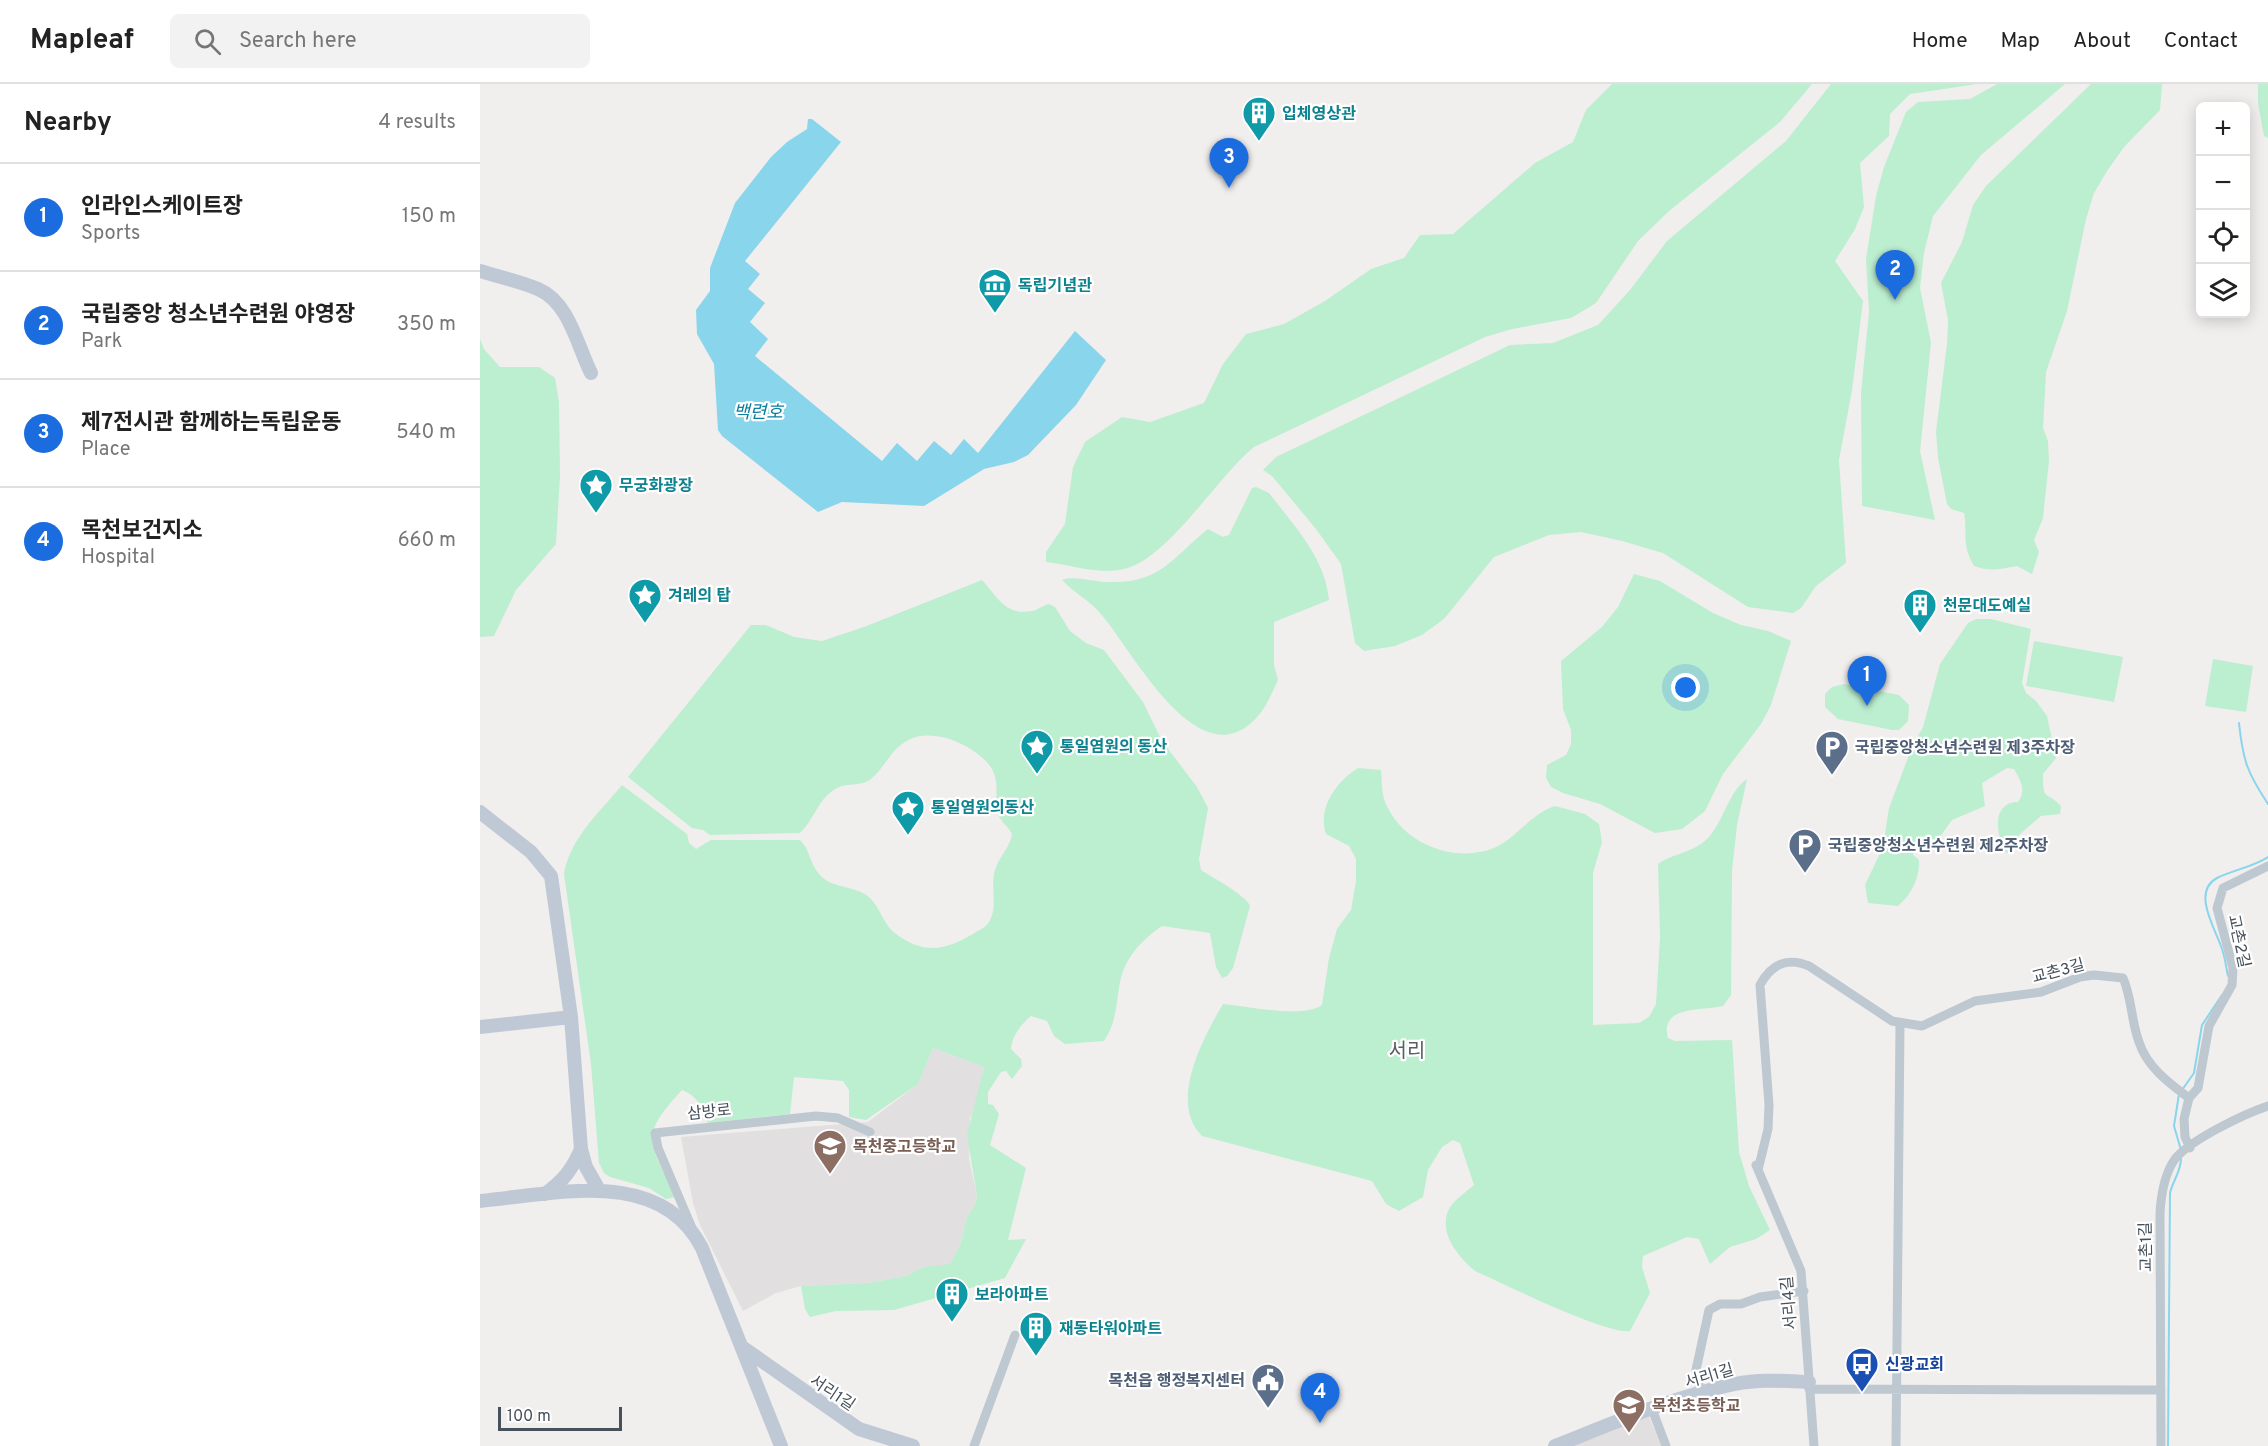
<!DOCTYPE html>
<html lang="en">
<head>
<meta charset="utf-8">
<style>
  :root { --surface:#fff; --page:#f2f2f2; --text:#222; --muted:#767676; --line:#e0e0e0; --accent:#1a6cdf }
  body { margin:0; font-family:Overpass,"Noto Sans KR",sans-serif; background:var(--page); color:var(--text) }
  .controls { position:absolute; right:18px; top:18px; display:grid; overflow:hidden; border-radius:9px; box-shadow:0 3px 15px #0003 }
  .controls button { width:54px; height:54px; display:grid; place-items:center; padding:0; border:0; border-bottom:2px solid var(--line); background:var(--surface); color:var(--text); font:30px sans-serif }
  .scale { position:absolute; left:18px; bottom:15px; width:124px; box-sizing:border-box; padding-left:6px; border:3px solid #46515b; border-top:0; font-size:16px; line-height:21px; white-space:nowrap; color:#46515b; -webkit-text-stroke:4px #fff; paint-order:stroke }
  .you { position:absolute; left:1206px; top:604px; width:21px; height:21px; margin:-15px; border:4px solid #fff; border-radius:50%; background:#1a73e8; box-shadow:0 0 0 9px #1a73e833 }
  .badge { display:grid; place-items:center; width:39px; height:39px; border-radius:50%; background:var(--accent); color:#fff; font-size:20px; font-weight:700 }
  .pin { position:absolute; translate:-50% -50px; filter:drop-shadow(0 2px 3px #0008) }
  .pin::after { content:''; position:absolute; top:32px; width:21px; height:18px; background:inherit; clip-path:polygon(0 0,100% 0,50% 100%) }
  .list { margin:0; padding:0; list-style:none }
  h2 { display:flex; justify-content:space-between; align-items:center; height:78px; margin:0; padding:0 24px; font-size:26px }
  h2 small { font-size:20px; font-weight:400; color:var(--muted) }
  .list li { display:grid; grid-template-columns:39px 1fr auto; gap:18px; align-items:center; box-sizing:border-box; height:108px; padding:0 24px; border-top:2px solid var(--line) }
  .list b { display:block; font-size:22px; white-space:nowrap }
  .list p { margin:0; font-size:20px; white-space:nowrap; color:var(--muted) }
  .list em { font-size:20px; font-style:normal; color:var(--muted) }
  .icon { flex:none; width:33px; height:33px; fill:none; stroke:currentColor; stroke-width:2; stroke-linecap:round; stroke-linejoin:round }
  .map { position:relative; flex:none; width:1788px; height:1362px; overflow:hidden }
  header { display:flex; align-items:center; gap:36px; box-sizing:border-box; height:84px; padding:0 30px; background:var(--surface); border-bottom:2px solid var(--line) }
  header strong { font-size:28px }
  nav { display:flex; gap:33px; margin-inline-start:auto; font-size:21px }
  .search { width:420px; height:54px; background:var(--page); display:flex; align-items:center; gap:15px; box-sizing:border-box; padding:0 21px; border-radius:9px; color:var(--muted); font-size:22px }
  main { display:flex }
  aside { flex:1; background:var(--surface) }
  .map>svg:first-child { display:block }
  .education { fill:#e2dfe0 }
  .green { fill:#bceed0 }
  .water { fill:#89d5eb }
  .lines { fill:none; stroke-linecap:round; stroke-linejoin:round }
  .stream { stroke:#89d5eb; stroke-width:2 }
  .street { stroke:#bec8d0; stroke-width:9 }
  .secondary { stroke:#bfc9d5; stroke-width:14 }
  .labels { text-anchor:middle; stroke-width:4.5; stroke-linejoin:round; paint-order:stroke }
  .culture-label { font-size:16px; font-weight:bold; fill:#0d838f; stroke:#fff; text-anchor:start }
  .service-label { font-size:16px; font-weight:bold; fill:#4e5e75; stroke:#fff; text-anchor:start }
  .street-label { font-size:16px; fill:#46515b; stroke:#fff }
  .education-label { font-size:16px; font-weight:bold; fill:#785e54; stroke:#fff; text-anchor:start }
  .transit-label { font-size:16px; font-weight:bold; fill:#164399; stroke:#fff; text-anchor:start }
  .water-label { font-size:18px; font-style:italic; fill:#0d7fa0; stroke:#fff }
  .quarter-label { font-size:20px; fill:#5b5e63; stroke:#fff }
</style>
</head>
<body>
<header>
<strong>Mapleaf</strong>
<div class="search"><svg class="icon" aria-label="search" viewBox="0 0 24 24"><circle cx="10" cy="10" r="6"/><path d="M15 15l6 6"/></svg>Search here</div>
<nav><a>Home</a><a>Map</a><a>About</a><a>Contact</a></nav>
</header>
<main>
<aside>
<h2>Nearby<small>4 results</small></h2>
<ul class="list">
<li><span class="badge">1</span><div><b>인라인스케이트장</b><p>Sports</p></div><em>150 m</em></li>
<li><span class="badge">2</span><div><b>국립중앙 청소년수련원 야영장</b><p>Park</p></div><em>350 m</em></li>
<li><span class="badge">3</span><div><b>제7전시관 함께하는독립운동</b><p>Place</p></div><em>540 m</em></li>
<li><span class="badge">4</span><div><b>목천보건지소</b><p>Hospital</p></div><em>660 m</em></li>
</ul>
</aside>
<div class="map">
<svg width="1788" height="1362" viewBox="0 0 1788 1362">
  <rect width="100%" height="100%" fill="#f1eeee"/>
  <!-- education -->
  <path class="education" d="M 453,964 L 504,983 L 495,1026 L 490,1034 L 489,1075 L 497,1112 L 495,1121 L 487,1133 L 480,1161 L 470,1181 L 443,1183 L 426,1192 L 388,1199 L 321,1202 L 296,1209 L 263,1227 L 220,1141 L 213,1119 L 201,1053 L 388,1038 L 438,1000 Z
    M 1169,1332 L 1181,1362 L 1093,1362 Z"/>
  <!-- green -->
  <path class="green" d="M 1132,0 L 1332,0 L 1300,38 L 1189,127 L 1158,157 L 1116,219 L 1091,234 L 1032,245 L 1005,253 L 774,363 C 737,393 688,475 644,485 C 619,491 591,481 566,478 L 566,468 L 585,440 L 593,383 L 605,358 L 642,333 L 670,338 L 724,319 L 743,280 L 766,250 L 804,240 L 845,217 L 891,185 L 924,174 L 940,151 L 973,150 L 1055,79 L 1093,58 L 1106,26 Z
    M 1351,0 L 1497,0 L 1430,10 L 1410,30 L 1409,52 L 1380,79 L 1384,123 L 1375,145 L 1355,177 L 1383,217 L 1372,306 L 1359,376 L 1366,479 L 1336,502 L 1321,524 L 1313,529 L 1268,523 L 1183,469 L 1142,457 L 1101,448 L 1069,451 L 1014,473 L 964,535 L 942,551 L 915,562 L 884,567 L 875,559 L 861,480 L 836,445 L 792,392 L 783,386 L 796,373 L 1030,261 L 1073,259 L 1118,241 L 1150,206 L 1187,157 L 1306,57 Z
    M 1517,0 L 1585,0 L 1501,71 L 1453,132 L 1444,169 L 1440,204 L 1451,259 L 1440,367 L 1455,436 L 1382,422 L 1381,309 L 1389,228 L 1386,175 L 1396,112 L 1404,83 L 1426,28 L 1438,18 L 1490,15 Z
    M 1611,0 L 1682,0 L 1680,26 L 1644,63 L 1627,87 L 1614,109 L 1606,135 L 1587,227 L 1566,288 L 1563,344 L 1568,357 L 1569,377 L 1563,434 L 1554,456 L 1559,468 L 1552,490 L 1537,482 C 1520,485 1510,488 1494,482 C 1481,459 1488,451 1484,429 L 1471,425 L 1467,420 L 1458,374 L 1456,348 L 1467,260 L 1468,236 L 1461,199 L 1482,158 L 1493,121 L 1506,102 Z
    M 1778,0 L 1788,0 L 1788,54 L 1784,52 L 1778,19 Z
    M 0,255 L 4,265 L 20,283 L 59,283 L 75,294 L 79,318 L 80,392 L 76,460 L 36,506 L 14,552 L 0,553 Z
    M 776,403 L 789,409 C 814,442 845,473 849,516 L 794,538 L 794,581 L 798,596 C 792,608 787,622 778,632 C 719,700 651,563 620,529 C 609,516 593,508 582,496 C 593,491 615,498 628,498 C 680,500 691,475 728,445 L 743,453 L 749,451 L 772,404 Z
    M 1154,490 L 1180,497 L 1233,529 L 1261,541 L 1288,547 L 1311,557 L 1291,621 L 1281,640 L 1243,690 L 1225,727 L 1202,745 L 1175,749 L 1120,720 L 1083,709 L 1071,703 L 1066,694 L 1067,681 L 1086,671 L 1091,660 L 1091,646 L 1083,625 L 1081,577 L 1122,543 L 1138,523 Z
    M 502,496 C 518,513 525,532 552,527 C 558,526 563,521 569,520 L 575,523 L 590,547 L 606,559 L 624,566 L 663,618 L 682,657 L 717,703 L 728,724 L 719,775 L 721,786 C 732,793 767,812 770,822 L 753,884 L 747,892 L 742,894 L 736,883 L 730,849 L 682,842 C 663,855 645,873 640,898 C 636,919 637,938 624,957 L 585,960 L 574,952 L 567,937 L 551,932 C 541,940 532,952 531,965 L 541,975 L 542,982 L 532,995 L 526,987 L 521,988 L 508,1008 L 508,1020 L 513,1021 L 519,1030 L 510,1061 L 546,1084 L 528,1156 L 546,1155 L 525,1194 L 414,1226 L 356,1227 L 330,1233 L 325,1225 L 321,1202 L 388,1199 L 426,1192 L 443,1183 L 470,1180 L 480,1161 L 487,1133 L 495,1121 L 497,1112 L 487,1051 L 504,983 L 453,964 L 438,1000 L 386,1036 L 369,1033 L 369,1006 L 363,997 L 314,993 L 310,1030 L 228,1039 C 222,1024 218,1012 202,1006 C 157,1055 170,1056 195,1113 L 186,1115 L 169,1104 L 130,1093 L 124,1089 L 119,1079 L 111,980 L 84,790 C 90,754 120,728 142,701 L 207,750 L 209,759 L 216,765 L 231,756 L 320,756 C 330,765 330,781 340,791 C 353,805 372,801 386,811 C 400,820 402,840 416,850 C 445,871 465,866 493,850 C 499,846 507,843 510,836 C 518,821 510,802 515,786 C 519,772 530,764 532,750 C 529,743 521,738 519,732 C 512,713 524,695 505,676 C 485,657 446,641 422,660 C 409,669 402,688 388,697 C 379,702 366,699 357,704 C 338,714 335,735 320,749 L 230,751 L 223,746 L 212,744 L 148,693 L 271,541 L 286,541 L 314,553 L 342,557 L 384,543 Z
    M 1496,535 L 1511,535 L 1551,545 L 1542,599 L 1546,609 L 1556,617 L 1567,632 L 1576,674 L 1563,690 C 1563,719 1566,706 1581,722 L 1580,730 L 1561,732 L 1539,751 L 1530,769 L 1526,769 C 1516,752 1511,718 1538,718 C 1547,706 1540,696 1534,685 L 1527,684 L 1502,699 L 1505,722 L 1472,736 L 1457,757 L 1448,752 L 1437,753 L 1433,771 L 1439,776 C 1440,794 1431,811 1418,822 L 1388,819 L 1385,801 L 1403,763 L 1409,724 L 1432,663 L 1443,643 L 1460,580 L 1488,539 Z
    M 1554,557 L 1643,573 L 1634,618 L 1546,602 Z
    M 1733,575 L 1773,582 L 1766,628 L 1725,622 Z
    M 1364,600 L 1419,611 L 1429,621 L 1428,637 L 1419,646 L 1412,646 L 1358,635 L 1345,623 L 1345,610 L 1352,603 Z
    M 878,684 L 901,686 C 902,700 901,713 909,726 C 928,762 977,779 1014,764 C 1037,754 1050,730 1075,722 L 1105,730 L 1119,740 L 1122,758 L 1113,789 L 1113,941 L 1159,939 L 1169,933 L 1176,920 L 1180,853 L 1178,780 C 1194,769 1213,769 1228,754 C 1244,737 1248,708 1267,695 L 1257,741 L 1252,787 L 1251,911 L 1243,922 C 1223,927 1179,921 1188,954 L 1195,957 L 1252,956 L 1259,1068 L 1269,1102 L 1290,1146 L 1276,1155 L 1250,1163 L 1230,1180 L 1219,1155 L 1207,1153 L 1163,1172 L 1162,1183 L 1170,1209 L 1150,1247 C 1127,1251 1024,1200 995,1187 C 979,1173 959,1151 968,1127 C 972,1117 986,1108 994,1101 L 980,1059 L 973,1056 L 962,1063 L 948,1086 L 943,1113 L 919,1127 L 906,1120 L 892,1097 L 722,1052 C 688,1019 723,954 743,920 C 768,922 822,935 842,921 L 849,874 L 857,845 L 871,826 L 876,797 L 876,775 L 869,762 L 846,750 C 837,724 857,697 878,684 Z"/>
  <!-- water -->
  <path class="water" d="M 328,35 L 332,35 L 361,58 L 265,177 L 280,190 L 268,205 L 285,219 L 270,238 L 288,255 L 275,272 L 402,377 L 417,359 L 437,377 L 454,357 L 471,371 L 484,355 L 498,369 L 595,247 L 626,276 L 596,321 L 548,371 L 534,378 L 504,385 L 444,422 L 362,418 L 338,428 L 242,352 L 238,346 L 234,280 L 217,250 L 216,226 L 230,207 L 230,184 L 255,119 L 291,73 L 307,58 L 327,45 Z"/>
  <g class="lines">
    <!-- stream -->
    <path class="stream" d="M 1759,639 C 1763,677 1767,688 1788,720
      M 1748,892 C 1746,883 1745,873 1742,865 C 1736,846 1711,808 1737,794 C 1753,786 1773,783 1788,773
      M 1702,1006 L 1714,989 L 1722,941 L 1742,911
      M 1699,1010 L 1694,1042 L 1701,1066
      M 1688,1362 L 1690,1109 C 1693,1096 1701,1088 1701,1074"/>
    <!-- street -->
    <path class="street" d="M 1710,1064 L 1705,1053 L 1704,1035 L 1709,1014 L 1718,1004 L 1729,942 L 1752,901 L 1753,884 L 1737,824 L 1743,804 L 1788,782
      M 1276,1081 L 1321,1187 L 1334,1362
      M 1278,1086 L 1288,1045 L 1289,1021 L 1280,901 C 1291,880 1308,873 1329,882 L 1412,937 L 1442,942 L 1495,917 L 1561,908 L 1600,893 L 1614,891 L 1643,894 C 1652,914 1651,937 1659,958 C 1667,983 1689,999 1709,1014
      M 212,1144 L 178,1064 L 175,1049 L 336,1032 L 358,1034 L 390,1048
      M 1329,1305 L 1681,1306
      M 1221,1310 L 1216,1286 L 1229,1226 L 1240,1220 L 1261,1220 L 1280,1213 L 1324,1207
      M 1172,1325 L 1186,1362
      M 494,1362 L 535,1251
      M 1416,1362 L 1420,940
      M 1681,1362 L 1680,1129 C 1681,1112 1685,1089 1695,1075 C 1710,1056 1764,1030 1788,1022"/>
    <!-- secondary -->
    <path class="secondary" d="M 0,187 C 19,193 39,197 58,205 C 89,218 97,261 111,289
      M 0,728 L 51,768 L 71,792 L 91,933
      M 0,943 L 91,933 L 101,1065 C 92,1086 83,1097 65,1110
      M 101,1065 L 106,1083 L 119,1106
      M 0,1117 C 75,1110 180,1082 222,1164 L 301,1362
      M 262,1263 L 379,1345 L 433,1362
      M 1075,1362 C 1131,1340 1195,1312 1255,1300 C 1279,1295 1305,1297 1329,1298"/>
  </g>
  <!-- icons -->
  <defs>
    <g id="building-pin" transform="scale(1.725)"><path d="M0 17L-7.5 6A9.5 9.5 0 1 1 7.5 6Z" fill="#0f9aa8" stroke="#fff"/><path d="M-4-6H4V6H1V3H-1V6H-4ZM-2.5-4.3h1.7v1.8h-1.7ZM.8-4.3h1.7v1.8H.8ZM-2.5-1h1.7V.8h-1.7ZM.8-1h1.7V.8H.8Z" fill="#fff"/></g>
    <g id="museum-pin" transform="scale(1.725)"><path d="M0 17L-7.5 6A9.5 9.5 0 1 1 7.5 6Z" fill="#0f9aa8" stroke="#fff"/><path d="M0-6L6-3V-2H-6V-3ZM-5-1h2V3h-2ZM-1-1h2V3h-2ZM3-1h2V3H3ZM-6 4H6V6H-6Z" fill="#fff"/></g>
    <g id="sight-pin" transform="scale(1.725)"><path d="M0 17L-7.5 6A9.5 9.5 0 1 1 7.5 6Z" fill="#0f9aa8" stroke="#fff"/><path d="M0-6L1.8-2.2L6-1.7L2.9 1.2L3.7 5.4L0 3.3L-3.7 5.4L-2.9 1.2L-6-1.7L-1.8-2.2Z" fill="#fff"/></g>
    <g id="parking-pin" transform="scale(1.725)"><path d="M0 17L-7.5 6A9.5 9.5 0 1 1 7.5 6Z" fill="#5c6f8a" stroke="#fff"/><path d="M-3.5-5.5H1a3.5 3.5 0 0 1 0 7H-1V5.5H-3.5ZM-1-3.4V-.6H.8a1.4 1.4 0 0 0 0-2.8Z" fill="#fff"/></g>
    <g id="school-pin" transform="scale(1.725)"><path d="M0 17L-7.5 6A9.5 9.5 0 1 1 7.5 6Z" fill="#8d6e63" stroke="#fff"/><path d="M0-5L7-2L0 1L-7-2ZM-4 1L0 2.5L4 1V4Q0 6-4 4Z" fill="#fff"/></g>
    <g id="bus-pin" transform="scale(1.725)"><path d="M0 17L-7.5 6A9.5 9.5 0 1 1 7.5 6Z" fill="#1a4fb4" stroke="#fff"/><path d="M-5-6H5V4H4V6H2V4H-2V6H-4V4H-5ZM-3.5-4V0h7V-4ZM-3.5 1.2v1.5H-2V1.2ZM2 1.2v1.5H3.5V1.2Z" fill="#fff"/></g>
    <g id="civic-pin" transform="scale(1.725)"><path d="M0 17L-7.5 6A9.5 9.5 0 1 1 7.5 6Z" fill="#5c6f8a" stroke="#fff"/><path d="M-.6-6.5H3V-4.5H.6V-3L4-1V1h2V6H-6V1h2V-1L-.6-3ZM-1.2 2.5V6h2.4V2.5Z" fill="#fff"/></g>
  </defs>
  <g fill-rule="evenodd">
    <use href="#building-pin" x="779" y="29"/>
    <use href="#museum-pin" x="515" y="201"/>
    <use href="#sight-pin" x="116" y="401"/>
    <use href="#sight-pin" x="165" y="511"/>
    <use href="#building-pin" x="1440" y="521"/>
    <use href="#sight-pin" x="557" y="662"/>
    <use href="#parking-pin" x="1352" y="663"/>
    <use href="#sight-pin" x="428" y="723"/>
    <use href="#parking-pin" x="1325" y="761"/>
    <use href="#school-pin" x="350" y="1062"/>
    <use href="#building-pin" x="472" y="1210"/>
    <use href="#building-pin" x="556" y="1244"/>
    <use href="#bus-pin" x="1382" y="1280"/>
    <use href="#civic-pin" x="788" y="1296"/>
    <use href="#school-pin" x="1149" y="1321"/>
  </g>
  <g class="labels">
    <!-- culture labels -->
    <g class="culture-label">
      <text x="802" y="35">입체영상관</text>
      <text x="538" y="207">독립기념관</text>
      <text x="139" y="407">무궁화광장</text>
      <text x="188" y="517">겨레의 탑</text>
      <text x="1463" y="527">천문대도예실</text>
      <text x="580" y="668">통일염원의 동산</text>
      <text x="451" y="729">통일염원의동산</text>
      <text x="495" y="1216">보라아파트</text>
      <text x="579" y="1250">재동타워아파트</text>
    </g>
    <!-- service labels -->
    <g class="service-label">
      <text x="1375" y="669">국립중앙청소년수련원 제3주차장</text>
      <text x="1348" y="767">국립중앙청소년수련원 제2주차장</text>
      <text x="765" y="1302" text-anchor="end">목천읍 행정복지센터</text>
    </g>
    <!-- street labels -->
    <g class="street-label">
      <text transform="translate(1760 857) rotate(78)" y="6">교촌2길</text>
      <text transform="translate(1578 886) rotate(-15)" y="6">교촌3길</text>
      <text transform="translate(229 1027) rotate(-6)" y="6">삼방로</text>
      <text transform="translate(1665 1163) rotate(-91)" y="6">교촌1길</text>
      <text transform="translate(1308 1219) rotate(-95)" y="6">서리4길</text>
      <text transform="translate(1229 1291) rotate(-16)" y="6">서리1길</text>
      <text transform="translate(353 1308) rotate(34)" y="6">서리1길</text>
    </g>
    <!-- education labels -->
    <g class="education-label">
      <text x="373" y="1068">목천중고등학교</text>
      <text x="1172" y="1327">목천초등학교</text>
    </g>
    <!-- transit labels -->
    <g class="transit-label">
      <text x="1405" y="1286">신광교회</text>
    </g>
    <!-- water labels -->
    <g class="water-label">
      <text x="278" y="334">백련호</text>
    </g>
    <!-- quarter labels -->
    <g class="quarter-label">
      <text x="927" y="973">서리</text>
    </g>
  </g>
</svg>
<div class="controls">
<button>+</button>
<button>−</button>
<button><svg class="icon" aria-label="locate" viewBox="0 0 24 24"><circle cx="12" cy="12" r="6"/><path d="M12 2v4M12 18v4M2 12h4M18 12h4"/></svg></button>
<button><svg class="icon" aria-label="layers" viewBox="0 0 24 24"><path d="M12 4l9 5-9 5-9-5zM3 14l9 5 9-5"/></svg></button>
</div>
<div class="scale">100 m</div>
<div class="you"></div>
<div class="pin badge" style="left:1387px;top:622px">1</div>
<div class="pin badge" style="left:1415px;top:216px">2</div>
<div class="pin badge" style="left:749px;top:104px">3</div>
<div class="pin badge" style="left:840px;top:1339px">4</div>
</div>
</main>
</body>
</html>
